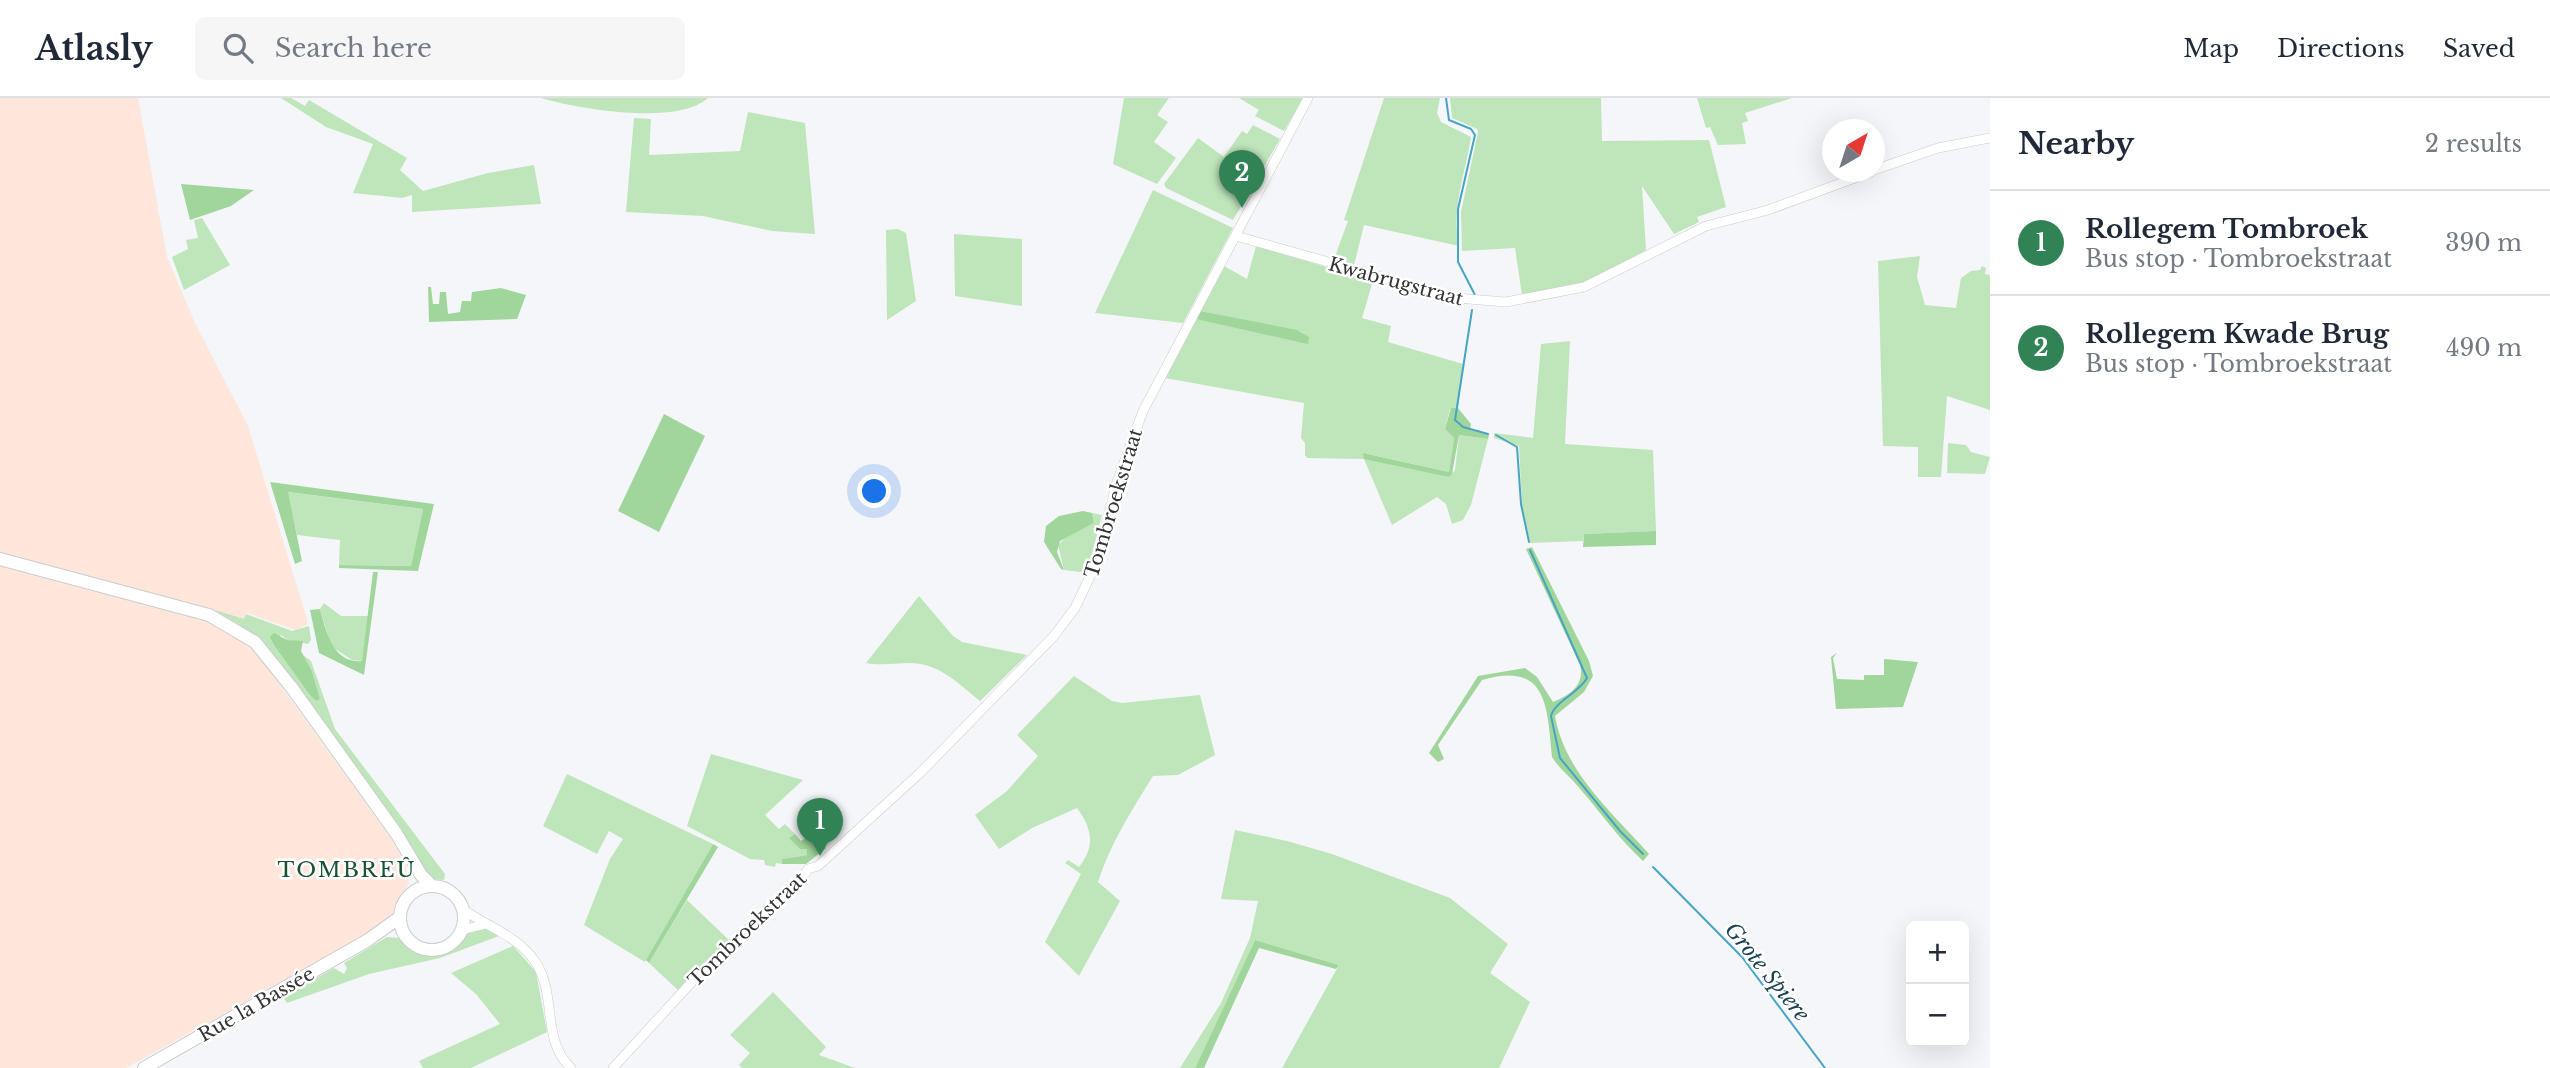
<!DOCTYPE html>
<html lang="en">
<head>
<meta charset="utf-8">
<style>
  :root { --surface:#fff; --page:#f6f6f7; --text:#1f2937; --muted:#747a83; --line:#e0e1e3; --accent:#318355 }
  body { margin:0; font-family:"Libre Baskerville",serif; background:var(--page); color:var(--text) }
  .controls { position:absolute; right:21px; bottom:21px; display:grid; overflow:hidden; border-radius:10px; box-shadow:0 7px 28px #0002 }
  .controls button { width:63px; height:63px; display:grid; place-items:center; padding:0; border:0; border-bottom:2px solid var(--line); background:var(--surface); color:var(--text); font:35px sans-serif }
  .compass { position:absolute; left:1822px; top:21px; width:63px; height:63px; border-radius:50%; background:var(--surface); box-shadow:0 7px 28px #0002; rotate:39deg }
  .you { position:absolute; left:875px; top:394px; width:24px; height:24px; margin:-18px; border:5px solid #fff; border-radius:50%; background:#1a73e8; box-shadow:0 0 0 10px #1a73e833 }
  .badge { display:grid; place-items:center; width:46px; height:46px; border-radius:50%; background:var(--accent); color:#fff; font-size:23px; font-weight:700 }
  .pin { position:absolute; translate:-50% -58px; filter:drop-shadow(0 2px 4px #0008) }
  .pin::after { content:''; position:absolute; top:37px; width:24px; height:21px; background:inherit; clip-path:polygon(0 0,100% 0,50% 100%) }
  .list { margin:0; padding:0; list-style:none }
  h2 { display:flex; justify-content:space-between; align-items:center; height:91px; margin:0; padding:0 28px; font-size:30px }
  h2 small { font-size:23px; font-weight:400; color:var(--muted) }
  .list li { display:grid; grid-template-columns:46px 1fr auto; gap:21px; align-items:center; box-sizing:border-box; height:105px; padding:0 28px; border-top:2px solid var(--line) }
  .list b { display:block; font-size:26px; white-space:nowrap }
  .list p { margin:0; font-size:23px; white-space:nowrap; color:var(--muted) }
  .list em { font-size:23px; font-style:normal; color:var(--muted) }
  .icon { flex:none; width:38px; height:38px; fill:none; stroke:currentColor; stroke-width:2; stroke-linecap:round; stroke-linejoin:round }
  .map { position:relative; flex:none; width:1990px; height:970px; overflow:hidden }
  header { display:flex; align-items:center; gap:42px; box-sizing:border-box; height:98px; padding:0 35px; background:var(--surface); border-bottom:2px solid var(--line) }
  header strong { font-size:33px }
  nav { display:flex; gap:38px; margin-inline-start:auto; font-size:24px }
  .search { width:490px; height:63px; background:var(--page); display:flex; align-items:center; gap:18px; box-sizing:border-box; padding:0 24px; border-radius:10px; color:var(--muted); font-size:26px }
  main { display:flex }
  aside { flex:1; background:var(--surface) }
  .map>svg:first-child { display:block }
  .industrial { fill:#fee7da }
  .green { fill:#bfe5bb }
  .forest { fill:#a0d69b }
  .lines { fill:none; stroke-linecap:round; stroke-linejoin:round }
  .stream { stroke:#47a4c5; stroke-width:2 }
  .minor-casing { stroke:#cbcccf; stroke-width:10 }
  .major-casing { stroke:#cbcccf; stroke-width:14 }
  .minor { stroke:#fff; stroke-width:9 }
  .major { stroke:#fff; stroke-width:12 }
  .labels { text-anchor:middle; stroke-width:5; stroke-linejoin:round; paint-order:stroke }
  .street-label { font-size:19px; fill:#323334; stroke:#fff }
  .neighbourhood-label { font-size:21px; letter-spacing:2px; fill:#195232; stroke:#fff }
  .water-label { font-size:21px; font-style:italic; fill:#1b4453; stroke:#fff }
</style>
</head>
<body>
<header>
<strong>Atlasly</strong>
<div class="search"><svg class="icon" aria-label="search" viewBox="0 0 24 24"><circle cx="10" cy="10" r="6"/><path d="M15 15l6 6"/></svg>Search here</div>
<nav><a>Map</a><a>Directions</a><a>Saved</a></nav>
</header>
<main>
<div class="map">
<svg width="1990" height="970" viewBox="0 0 1990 970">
  <rect width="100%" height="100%" fill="#f5f6f9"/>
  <!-- industrial -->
  <path class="industrial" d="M 0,0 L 138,0 L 167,159 L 195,225 L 248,328 L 307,521 L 307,527 L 296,532 L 247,515 L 245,521 L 259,531 L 262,562 L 388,736 L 405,765 L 409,785 L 389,825 L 126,970 L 0,970 Z"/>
  <!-- green -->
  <path class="green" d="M 281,0 L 291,0 L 305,8 L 309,2 L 407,60 L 400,72 L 423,93 L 488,75 L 534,67 L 541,106 L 412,114 L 412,97 L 402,100 L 353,95 L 373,46 L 326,29 Z
    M 541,0 L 708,0 C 677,28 579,11 541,0 Z
    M 1124,0 L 1169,0 L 1157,17 L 1168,24 L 1154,44 L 1176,60 L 1157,86 L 1113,66 Z
    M 1239,0 L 1303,0 L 1284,33 L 1255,18 L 1259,12 Z
    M 1384,0 L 1440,0 L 1437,15 L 1441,24 L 1471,39 C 1465,78 1451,109 1459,148 L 1364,127 L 1354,167 L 1334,161 L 1348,123 L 1344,122 Z
    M 1450,0 L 1601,0 L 1602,43 L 1709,42 L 1726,109 L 1697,119 L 1699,124 L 1674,136 L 1642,88 L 1646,152 L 1588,184 L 1522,197 L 1515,150 L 1462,153 L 1461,114 L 1478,34 L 1477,31 L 1452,20 Z
    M 1697,0 L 1792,0 L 1745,15 L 1748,23 L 1742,25 L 1746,46 L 1718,47 L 1710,29 L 1706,30 Z
    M 748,14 L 805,25 L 815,136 L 772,133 L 703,118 L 626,114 L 634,20 L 651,21 L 649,57 L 740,53 Z
    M 1253,27 L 1280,41 L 1233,122 L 1166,90 L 1164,86 L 1198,40 L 1224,59 L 1242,33 L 1247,36 Z
    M 1153,92 L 1233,130 L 1183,225 L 1095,215 Z
    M 202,120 L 230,167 L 184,192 L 172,159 L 188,151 L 186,142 L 198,140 L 194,122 Z
    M 898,131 L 906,135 L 916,203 L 887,222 L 886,132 Z
    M 954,136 L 1022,141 L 1022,208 L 955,198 Z
    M 1256,148 L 1373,183 L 1362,220 L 1391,228 L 1388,244 L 1463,266 L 1458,310 L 1450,311 L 1445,331 L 1454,340 L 1449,374 L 1364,355 L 1449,379 L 1455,372 L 1459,337 L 1488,341 L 1471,407 L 1463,422 L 1452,426 L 1446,406 L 1437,399 L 1392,427 L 1364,361 L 1307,360 L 1305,357 L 1305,345 L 1301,340 L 1304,305 L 1165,280 L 1196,221 L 1306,235 L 1200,213 L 1224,168 L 1247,181 Z
    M 1920,158 L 1917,179 L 1925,207 L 1956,210 L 1961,180 L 1971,173 L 1980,172 L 1982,168 L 1986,170 L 1985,176 L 1990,177 L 1990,312 L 1947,298 L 1941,379 L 1918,379 L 1918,349 L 1883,348 L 1878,163 Z
    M 1570,243 L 1565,346 L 1653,352 L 1656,433 L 1584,436 L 1583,443 L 1530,445 L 1522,407 L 1519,348 L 1494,340 L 1494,335 L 1533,340 L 1541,246 Z
    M 1948,345 L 1966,347 L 1971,354 L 1990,359 L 1985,376 L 1947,375 Z
    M 287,394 L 423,411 L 411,468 L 339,467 L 340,442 L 297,437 Z
    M 1092,415 L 1102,417 L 1087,475 L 1064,472 L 1058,447 L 1065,440 L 1094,425 Z
    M 919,498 L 953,538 L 962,544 L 1027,557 L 980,603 C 959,586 939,565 910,565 C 894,565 882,568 866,565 Z
    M 324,505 L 341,518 L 369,518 L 362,563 L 352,562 L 331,548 L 320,511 Z
    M 215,512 L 244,521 L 246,516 L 292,533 L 309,528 L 311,542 L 308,546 L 287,542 L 281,537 L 274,547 L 320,601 L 312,573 L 303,557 L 311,563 L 335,631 L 445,776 L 444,782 L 431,781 L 272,554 L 251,534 Z
    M 1074,578 L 1112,603 L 1122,605 L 1200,597 L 1215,657 L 1178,677 L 1153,678 C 1132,712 1110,746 1098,784 L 1120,803 L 1079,878 L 1045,844 L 1081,776 L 1065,765 L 1068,762 L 1079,769 C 1096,747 1092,731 1077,710 L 1032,730 L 999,751 L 975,717 L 1007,693 L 1038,658 L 1017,637 Z
    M 711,656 L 803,682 L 765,717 L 779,731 L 785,726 L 795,736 L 790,740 L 807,751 L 807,757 L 782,761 L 782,766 L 776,765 L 775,769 L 765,767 L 764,762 L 750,761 L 687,728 Z
    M 567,676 L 713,746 L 645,864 L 584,827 L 610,761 L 623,741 L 609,733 L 597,756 L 543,728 Z
    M 1235,732 L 1287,743 L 1332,756 L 1450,800 L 1508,846 L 1490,875 L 1530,904 L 1499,970 L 1282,970 L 1339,867 L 1255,842 L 1195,970 L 1180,970 L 1221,905 L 1250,840 L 1258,803 L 1221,801 Z
    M 687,802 L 730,843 L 679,893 L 649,865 Z
    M 483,828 L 499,838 L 440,860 L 369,876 L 287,905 L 283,899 L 334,870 L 344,876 L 347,870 L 344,865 L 387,839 L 399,840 L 422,855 L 440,856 L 454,848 L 466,833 Z
    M 513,848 L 536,874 L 547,934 L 471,970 L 423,970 L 419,963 L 500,926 L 476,896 L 451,875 Z
    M 773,894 L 826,949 L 819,957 L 855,970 L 742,970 L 739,967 L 750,955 L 730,937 Z"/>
  <!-- forest -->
  <path class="forest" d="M 181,86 L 254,92 L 231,108 L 190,122 Z
    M 428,189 L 431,189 L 433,206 L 439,206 L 440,194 L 446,194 L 448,216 L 460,214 L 462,203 L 471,203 L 472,194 L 501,190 L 526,197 L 517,221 L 429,224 Z
    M 1200,213 L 1297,232 L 1309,239 L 1308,246 L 1196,221 Z
    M 1451,310 L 1458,310 L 1471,326 L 1470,332 L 1489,337 L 1488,341 L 1459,337 L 1452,376 L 1449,379 L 1364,361 L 1363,355 L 1449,374 L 1454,340 L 1445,331 Z
    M 664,316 L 705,338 L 659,434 L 618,413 Z
    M 270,384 L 434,406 L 418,473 L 339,470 L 339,467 L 411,468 L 423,411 L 288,394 L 302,463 L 295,466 Z
    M 1083,413 L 1092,415 L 1094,425 L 1060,443 L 1057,454 L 1064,472 L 1061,471 L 1044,444 L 1046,428 L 1059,418 Z
    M 1656,433 L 1656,447 L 1583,449 L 1584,436 Z
    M 1532,449 L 1589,563 L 1593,578 L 1584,594 L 1555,618 C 1565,675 1613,715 1649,756 L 1643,763 C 1619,741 1602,716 1581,692 C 1572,680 1560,672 1552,659 C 1547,607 1547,563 1482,582 L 1438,647 L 1444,661 L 1438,664 L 1429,655 L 1478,578 L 1525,570 L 1537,579 L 1553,604 C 1570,597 1585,587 1580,567 L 1526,451 Z
    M 373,474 L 378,474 L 364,577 L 319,555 L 310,512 L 320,511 C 326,533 333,566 362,563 Z
    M 274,535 L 287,542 L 303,543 L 301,553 L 312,573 L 320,601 L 316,603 L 310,597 L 274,547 L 270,539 Z
    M 1837,555 L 1833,560 L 1837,581 L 1864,582 L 1864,577 L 1884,577 L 1884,561 L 1918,564 L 1903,609 L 1836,611 L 1831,559 Z
    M 795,736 L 801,743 L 808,738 L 826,750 L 806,766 L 782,766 L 782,761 L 807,757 L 807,751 L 800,751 L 789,740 Z
    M 713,746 L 718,749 L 649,865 L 646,862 Z
    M 1255,842 L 1339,867 L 1336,871 L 1259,850 L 1204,970 L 1195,970 Z"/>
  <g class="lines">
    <!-- stream -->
    <path class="stream" d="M 1446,0 L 1449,22 L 1471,31 L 1475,37 L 1458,111 L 1458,164 L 1475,197
      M 1472,212 L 1455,322 L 1463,329 L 1488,336
      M 1496,337 L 1517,349 L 1521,406 L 1529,444
      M 1530,452 L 1587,580 C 1579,595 1555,603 1551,618 L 1560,660 L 1620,733 L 1643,756
      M 1653,769 L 1742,859 L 1825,970"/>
    <!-- minor casing -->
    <g class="minor-casing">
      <path id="minor" d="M 1874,72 L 1938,50 L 1990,40
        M 1236,138 L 1456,200 L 1506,204 L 1584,189 L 1706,128 L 1768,112 L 1871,74
        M 463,811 C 487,829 519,838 536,865 C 557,897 541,942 571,970
        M 462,832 L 486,826
        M 613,970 L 700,875 L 800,783 L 808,771 L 818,768 L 920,675 L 1053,539 L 1075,510 L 1096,466 L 1117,384 L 1143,313 L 1308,0"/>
    </g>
    <!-- major casing -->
    <g class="major-casing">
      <path id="major" d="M 0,461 L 209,517 L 255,544 L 292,590 L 396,735 L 421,777 L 432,788
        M400 820a32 32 0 1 1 64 0a32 32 0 1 1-64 0Z
        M 144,970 L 368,842 L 400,819"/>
    </g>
    <!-- minor -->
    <use href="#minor" class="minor"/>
    <!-- major -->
    <use href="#major" class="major"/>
  </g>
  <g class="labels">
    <!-- street labels -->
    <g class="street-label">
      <text transform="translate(1396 183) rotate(15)" y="7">Kwabrugstraat</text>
      <text transform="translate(1113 405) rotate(-73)" y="7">Tombroekstraat</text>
      <text transform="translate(747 831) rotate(-44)" y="7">Tombroekstraat</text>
      <text transform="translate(256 906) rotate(-30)" y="7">Rue la Bassée</text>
    </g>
    <!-- neighbourhood labels -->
    <g class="neighbourhood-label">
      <text x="347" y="779">TOMBREÛ</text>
    </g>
    <!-- water labels -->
    <g class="water-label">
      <text transform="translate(1767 874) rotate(51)" y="7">Grote Spiere</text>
    </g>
  </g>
</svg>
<div class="controls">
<button>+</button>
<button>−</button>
</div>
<svg class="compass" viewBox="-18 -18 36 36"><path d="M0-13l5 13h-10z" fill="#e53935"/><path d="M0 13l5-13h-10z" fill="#747a83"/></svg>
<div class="you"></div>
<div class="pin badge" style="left:820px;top:758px">1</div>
<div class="pin badge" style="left:1242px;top:110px">2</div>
</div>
<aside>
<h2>Nearby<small>2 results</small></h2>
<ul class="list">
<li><span class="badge">1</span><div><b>Rollegem Tombroek</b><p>Bus stop · Tombroekstraat</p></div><em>390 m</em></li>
<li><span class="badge">2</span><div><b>Rollegem Kwade Brug</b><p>Bus stop · Tombroekstraat</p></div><em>490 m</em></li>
</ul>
</aside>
</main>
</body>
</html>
